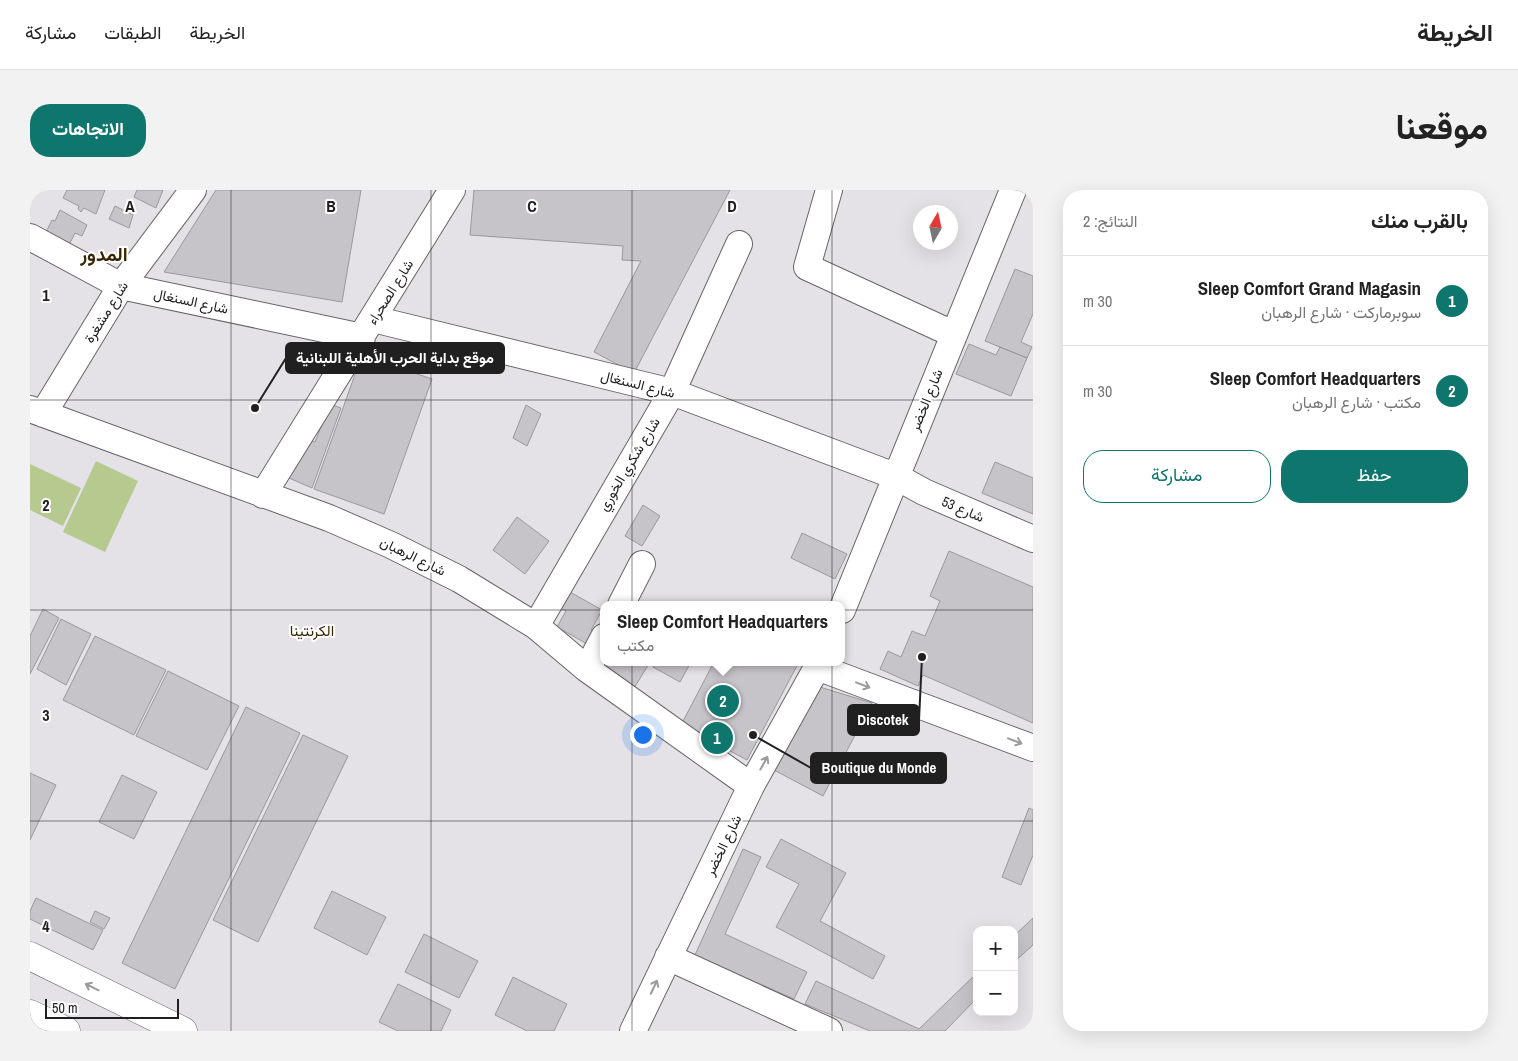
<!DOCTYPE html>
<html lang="ar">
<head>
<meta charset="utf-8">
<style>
  :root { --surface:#fff; --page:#f2f2f2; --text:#222; --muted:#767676; --line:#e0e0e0; --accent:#0f766e }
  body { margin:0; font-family:"Archivo Narrow",Vazirmatn,sans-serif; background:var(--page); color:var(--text); direction:rtl }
  .controls { position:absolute; right:15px; bottom:15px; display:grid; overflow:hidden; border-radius:10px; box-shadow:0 5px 20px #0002 }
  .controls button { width:45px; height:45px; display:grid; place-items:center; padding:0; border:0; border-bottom:1px solid var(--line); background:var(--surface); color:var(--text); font:25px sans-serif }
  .compass { position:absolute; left:883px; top:15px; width:45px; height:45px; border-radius:50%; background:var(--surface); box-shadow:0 5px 20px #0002; rotate:9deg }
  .scale { position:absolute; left:15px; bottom:12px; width:134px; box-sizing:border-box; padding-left:5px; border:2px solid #212021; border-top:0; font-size:14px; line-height:18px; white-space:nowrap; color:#212021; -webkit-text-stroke:4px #fff; paint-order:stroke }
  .you { position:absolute; left:612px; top:544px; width:18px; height:18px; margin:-12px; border:4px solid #fff; border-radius:50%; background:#1a73e8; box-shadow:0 0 0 8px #1a73e833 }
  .badge { display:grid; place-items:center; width:32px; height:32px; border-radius:50%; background:var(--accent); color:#fff; font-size:16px; font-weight:700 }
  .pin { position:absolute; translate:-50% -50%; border:2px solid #fff; box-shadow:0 1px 5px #0006 }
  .popup { position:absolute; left:570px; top:411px; width:245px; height:65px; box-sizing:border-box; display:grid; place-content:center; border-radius:10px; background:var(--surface); filter:drop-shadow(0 1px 4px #0005); font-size:16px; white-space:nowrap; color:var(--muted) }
  .popup b { font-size:19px; color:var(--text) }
  .popup::after { content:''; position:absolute; left:50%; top:100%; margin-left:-10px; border:10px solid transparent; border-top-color:var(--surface) }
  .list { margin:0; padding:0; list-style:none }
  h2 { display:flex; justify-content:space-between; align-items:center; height:65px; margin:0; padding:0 20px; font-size:21px }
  h2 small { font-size:16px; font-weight:400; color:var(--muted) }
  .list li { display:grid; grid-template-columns:32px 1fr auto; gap:15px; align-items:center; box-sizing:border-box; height:90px; padding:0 20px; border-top:1px solid var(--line) }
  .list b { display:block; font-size:19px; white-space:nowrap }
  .list p { margin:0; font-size:16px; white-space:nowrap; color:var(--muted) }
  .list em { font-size:16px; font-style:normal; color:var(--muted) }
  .actions { display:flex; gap:10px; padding:15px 20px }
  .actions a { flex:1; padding:11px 0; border:1px solid var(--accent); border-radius:20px; text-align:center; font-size:18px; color:var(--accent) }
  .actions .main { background:var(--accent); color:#fff }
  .map { position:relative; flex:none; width:1003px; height:841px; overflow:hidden; direction:ltr; border-radius:20px }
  header { display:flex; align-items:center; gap:30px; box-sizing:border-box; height:70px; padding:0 25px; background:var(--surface); border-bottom:1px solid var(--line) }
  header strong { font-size:24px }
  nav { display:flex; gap:28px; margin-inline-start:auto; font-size:18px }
  .intro { display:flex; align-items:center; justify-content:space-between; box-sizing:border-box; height:120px; padding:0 30px }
  h1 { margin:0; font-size:35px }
  .button { padding:12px 22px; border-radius:20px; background:var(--accent); color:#fff; font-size:18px; font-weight:700 }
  main { display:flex; gap:30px; padding:0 30px }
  aside { flex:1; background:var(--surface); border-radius:20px; box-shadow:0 5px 20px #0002 }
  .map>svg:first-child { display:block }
  .green { fill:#b6c98f }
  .building { fill:#c6c4c9; stroke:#9a989c }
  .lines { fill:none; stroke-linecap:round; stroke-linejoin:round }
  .minor-casing { stroke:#676569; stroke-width:28 }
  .highway-casing { stroke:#676569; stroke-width:29 }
  .minor { stroke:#fff; stroke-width:26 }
  .highway { stroke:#fff; stroke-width:28 }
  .oneway { stroke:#9b9b9b }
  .grid { fill:none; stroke:#212021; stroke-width:1; stroke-opacity:0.55 }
  .labels { text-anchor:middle; stroke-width:4; stroke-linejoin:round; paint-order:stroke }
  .street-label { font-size:14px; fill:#212021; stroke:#fff }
  .neighbourhood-label { font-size:15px; fill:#392600; stroke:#fff }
  .district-label { font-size:19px; font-weight:bold; fill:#392600; stroke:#fff }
  .grid-label { font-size:16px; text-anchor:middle; font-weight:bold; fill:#212021; stroke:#fff; stroke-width:4; stroke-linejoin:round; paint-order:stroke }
  .leader { fill:none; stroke:#212021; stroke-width:2 }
  .callout-dot { fill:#212021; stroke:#fff; stroke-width:2 }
  .callout { fill:#212021; stroke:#212021; stroke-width:2 }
  .callout-label { font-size:15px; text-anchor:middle; font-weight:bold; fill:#fff }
</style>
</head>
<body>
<header>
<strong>الخريطة</strong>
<nav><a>الخريطة</a><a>الطبقات</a><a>مشاركة</a></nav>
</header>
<div class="intro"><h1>موقعنا</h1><a class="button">الاتجاهات</a></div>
<main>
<aside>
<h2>بالقرب منك<small>النتائج: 2</small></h2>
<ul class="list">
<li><span class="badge">1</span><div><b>Sleep Comfort Grand Magasin</b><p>سوبرماركت · شارع الرهبان</p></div><em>30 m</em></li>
<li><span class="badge">2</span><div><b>Sleep Comfort Headquarters</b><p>مكتب · شارع الرهبان</p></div><em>30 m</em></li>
</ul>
<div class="actions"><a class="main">حفظ</a><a>مشاركة</a></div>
</aside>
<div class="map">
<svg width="1003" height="841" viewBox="0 0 1003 841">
  <rect width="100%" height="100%" fill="#e5e2e7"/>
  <!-- green -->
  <path class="green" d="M 66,271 L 108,291 L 75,362 L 33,342 Z
    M 0,274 L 51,298 L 33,336 L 0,320 Z"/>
  <!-- building -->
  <path class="building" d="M 37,0 L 75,0 L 66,24 L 54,18 L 51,22 L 48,19 L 49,16 L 33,8 Z
    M 107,0 L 133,0 L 126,18 L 104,7 Z
    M 186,0 L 331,0 L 312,112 L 134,82 Z
    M 444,0 L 700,0 L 604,183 L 564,162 L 611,71 L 592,70 L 593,56 L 440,45 Z
    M 85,16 L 103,25 L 99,38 L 79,29 Z
    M 30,20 L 57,35 L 52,46 L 45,43 L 39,55 L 15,44 L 22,30 L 25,31 Z
    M 985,79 L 1003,86 L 1003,124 L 991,152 L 1002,157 L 997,168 L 955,151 Z
    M 939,154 L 966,165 L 970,157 L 997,168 L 981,206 L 926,184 Z
    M 332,165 L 402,189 L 354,324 L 284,299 Z
    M 300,214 L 311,218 L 282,298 L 259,288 L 274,248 L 285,252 Z
    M 496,215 L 511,224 L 497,256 L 483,248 Z
    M 965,272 L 1003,288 L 1003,324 L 952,303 Z
    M 613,315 L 630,326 L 612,356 L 595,346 Z
    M 487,327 L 519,351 L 495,384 L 463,360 Z
    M 772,343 L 817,364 L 805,389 L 761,368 Z
    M 919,361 L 1003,397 L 1003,533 L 893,485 L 888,496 L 850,479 L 858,461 L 871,467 L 882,441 L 895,446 L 910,411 L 900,406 Z
    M 531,397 L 572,420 L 561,440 L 573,447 L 566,459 L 527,437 L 536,421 L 522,414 Z
    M 13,419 L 29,428 L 0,484 L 0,446 Z
    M 31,429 L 61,444 L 36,495 L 7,479 Z
    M 65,446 L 136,480 L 104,545 L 33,510 Z
    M 574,472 L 620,472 L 601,503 L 569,481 Z
    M 626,472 L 661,472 L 650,492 L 623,477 Z
    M 684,472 L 769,472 L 717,570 L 651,535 Z
    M 138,481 L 209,516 L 177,580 L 106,546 Z
    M 790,497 L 842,513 L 793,606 L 744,580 Z
    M 216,517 L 270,543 L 145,799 L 92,773 Z
    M 273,545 L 318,566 L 228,752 L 183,730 Z
    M 0,583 L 26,595 L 0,650 Z
    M 92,585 L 127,602 L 104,649 L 69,632 Z
    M 999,618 L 1003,620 L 1003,665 L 991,695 L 972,687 Z
    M 751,649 L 816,683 L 790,731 L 855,766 L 843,789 L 746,737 L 769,694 L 736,677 Z
    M 713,659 L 731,667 L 695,744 L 777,782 L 764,809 L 665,765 Z
    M 302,701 L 356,727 L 337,765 L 284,738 Z
    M 6,708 L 73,740 L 63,760 L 0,729 L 0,721 Z
    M 65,721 L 80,728 L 74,739 L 60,732 Z
    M 1003,728 L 1003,755 L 984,772 L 984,746 Z
    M 394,744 L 448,771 L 429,808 L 375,782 Z
    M 947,783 L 947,808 L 915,841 L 840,841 L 775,814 L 786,791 L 889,839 Z
    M 483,787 L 537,814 L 524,841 L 497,841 L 465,825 Z
    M 368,794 L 421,820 L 411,841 L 368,841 L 349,832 Z"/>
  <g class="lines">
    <!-- minor casing -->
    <g class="minor-casing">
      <path id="minor" d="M 799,0 L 777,77 L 923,144
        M 0,47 L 91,96 L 332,147
        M 343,129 L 642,202 L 865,286 L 894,302 L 1003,349
        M 0,219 L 299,328 L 361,355 L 429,389 L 506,436 L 557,479 L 721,596
        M 13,224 L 91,96 L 163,0
        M 233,305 L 422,0
        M 591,415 L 612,374
        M 812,420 L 983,0
        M 506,436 L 642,202 L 709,54
        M 787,477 L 1003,558
        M 557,479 L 574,447
        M 638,767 L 799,841
        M 603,841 L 721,596 L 790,472"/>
    </g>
    <!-- highway casing -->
    <g class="highway-casing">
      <path id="highway" d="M 0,766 L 153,841
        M 0,824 L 36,841"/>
    </g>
    <!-- minor -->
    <use href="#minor" class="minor"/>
    <!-- highway -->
    <use href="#highway" class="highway"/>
  </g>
  <!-- one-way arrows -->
  <defs><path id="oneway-shaft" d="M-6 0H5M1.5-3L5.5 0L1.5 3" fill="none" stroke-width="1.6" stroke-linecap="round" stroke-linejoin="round" transform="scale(1.25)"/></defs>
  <g class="oneway">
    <use href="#oneway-shaft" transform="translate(833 495) rotate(21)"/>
    <use href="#oneway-shaft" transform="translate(985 551) rotate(21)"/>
    <use href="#oneway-shaft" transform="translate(734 573) rotate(-61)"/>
    <use href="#oneway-shaft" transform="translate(62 797) rotate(-154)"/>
    <use href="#oneway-shaft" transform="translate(624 797) rotate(-65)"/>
  </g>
  <!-- grid -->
  <path class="grid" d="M 201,0 L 201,841M 401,0 L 401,841M 602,0 L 602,841M 802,0 L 802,841M 0,210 L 1003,210M 0,420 L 1003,420M 0,631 L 1003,631"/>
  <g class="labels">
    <!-- street labels -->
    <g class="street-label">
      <text transform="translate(360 102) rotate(-58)" y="5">شارع الصحراء</text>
      <text transform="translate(161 111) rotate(12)" y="5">شارع السنغال</text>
      <text transform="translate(76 122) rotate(-58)" y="5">شارع مشغرة</text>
      <text transform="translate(608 194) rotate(14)" y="5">شارع السنغال</text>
      <text transform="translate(896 210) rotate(-68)" y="5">شارع الخضر</text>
      <text transform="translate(599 274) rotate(-59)" y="5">شارع شكري الخوري</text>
      <text transform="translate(933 319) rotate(23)" y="5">شارع 53</text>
      <text transform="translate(383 366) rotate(26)" y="5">شارع الرهبان</text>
      <text transform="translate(693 655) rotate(-64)" y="5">شارع الخضر</text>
    </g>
    <!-- neighbourhood labels -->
    <g class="neighbourhood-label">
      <text x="282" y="446">الكرنتينا</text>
    </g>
    <!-- district labels -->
    <g class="district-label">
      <text x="74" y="71">المدور</text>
    </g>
  </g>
  <g class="grid-label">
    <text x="100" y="22">A</text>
    <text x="301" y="22">B</text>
    <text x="502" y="22">C</text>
    <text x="702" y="22">D</text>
    <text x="16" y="111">1</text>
    <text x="16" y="321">2</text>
    <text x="16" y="531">3</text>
    <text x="16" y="742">4</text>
  </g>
  <!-- callouts -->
  <path class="leader" d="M225 218L256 168M892 467L889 530M723 545L781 578"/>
  <g class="callout-dot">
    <circle cx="225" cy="218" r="5"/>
    <circle cx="892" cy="467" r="5"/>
    <circle cx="723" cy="545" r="5"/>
  </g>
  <g class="callout">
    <rect x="256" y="153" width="218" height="30" rx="5"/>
    <rect x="818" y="515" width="71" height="30" rx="5"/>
    <rect x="781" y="563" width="135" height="30" rx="5"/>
  </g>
  <g class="callout-label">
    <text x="365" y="173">موقع بداية الحرب الأهلية اللبنانية</text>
    <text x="853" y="535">Discotek</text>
    <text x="849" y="583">Boutique du Monde</text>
  </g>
</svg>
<div class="controls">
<button>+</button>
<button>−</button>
</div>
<svg class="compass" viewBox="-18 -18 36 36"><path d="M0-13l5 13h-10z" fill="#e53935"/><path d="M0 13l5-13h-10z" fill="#767676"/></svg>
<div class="scale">50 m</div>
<div class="you"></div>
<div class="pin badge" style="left:687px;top:548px">1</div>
<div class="pin badge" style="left:693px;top:511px">2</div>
<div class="popup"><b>Sleep Comfort Headquarters</b>مكتب</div>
</div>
</main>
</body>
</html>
